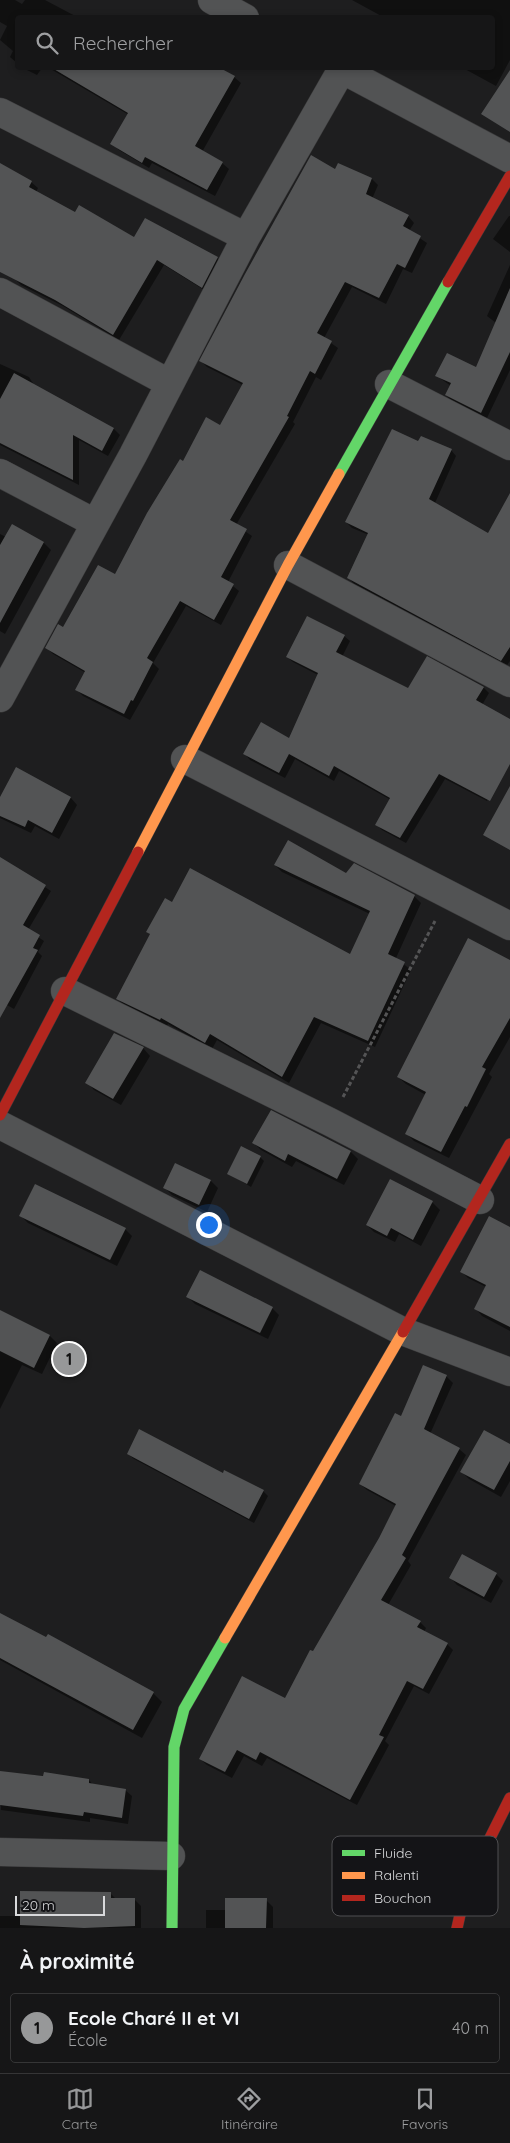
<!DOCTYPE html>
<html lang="fr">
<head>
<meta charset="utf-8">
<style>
  :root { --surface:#161617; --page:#232324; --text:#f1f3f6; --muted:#9e9fa1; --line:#353536; --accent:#979899 }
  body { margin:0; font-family:Quicksand,sans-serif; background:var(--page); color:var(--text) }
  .scale { position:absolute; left:15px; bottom:12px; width:90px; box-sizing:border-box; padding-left:5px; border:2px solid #d8d9db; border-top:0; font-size:14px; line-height:18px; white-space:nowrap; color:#d8d9db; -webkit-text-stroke:4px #141417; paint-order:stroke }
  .you { position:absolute; left:208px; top:1224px; width:18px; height:18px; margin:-12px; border:4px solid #fff; border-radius:50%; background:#1a73e8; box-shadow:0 0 0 8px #1a73e833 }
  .badge { display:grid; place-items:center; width:32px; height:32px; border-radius:50%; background:var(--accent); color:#111; font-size:16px; font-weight:700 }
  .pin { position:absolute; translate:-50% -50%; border:2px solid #fff; box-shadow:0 1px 5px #0006 }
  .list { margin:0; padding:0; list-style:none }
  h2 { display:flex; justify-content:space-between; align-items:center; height:65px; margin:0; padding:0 20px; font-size:21px }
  h2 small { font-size:16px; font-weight:400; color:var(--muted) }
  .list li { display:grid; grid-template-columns:32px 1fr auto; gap:15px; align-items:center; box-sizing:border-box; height:70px; margin:0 10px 10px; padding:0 10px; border:1px solid var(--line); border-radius:5px }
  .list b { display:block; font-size:19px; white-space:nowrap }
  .list p { margin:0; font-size:16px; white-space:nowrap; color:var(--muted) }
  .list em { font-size:16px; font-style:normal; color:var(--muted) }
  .icon { flex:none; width:28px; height:28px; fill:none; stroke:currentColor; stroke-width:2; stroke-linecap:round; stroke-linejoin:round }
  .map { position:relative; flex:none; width:510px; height:1928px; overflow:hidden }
  .search { position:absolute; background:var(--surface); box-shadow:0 2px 8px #0003; left:15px; right:15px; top:15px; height:55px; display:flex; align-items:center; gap:12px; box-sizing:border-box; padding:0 18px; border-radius:5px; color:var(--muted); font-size:19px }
  .sheet { height:145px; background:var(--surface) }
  nav { display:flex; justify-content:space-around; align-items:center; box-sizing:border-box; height:70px; border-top:1px solid var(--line); background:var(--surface); font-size:14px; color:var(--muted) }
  nav a { display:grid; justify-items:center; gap:2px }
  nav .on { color:var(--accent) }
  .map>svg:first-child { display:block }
  .shadow { fill:#0007 }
  .building { fill:#535455 }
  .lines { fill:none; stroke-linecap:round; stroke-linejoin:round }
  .street-casing { stroke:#3a3a3b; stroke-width:29 }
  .fast-casing { stroke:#3a3a3b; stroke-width:12 }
  .slow-casing { stroke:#3a3a3b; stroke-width:12 }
  .jam-casing { stroke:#3a3a3b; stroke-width:12 }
  .path { stroke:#545455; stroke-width:3; stroke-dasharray:4 2.5; stroke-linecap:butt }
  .street { stroke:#525354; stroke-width:28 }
  .fast { stroke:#63d668; stroke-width:11 }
  .slow { stroke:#ff974d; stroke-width:11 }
  .jam { stroke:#b3261e; stroke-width:11 }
  .key { fill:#141417; stroke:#4f4f52; stroke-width:1 }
  .key-label { font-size:14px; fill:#d8d9db }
</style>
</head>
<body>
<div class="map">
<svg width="510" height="1928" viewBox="0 0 510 1928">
  <rect width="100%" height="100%" fill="#1e1e1f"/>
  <!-- shadow -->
  <path class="shadow" d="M 0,0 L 15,0 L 22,4 L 25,0 L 45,0 L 79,18 L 18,18 L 18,64 L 10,57 L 13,51 L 0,40 L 7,26 L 0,22 Z
    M 352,0 L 510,0 L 510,60 L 496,86 L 463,68 L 492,68 L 492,18 L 385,18 Z
    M 23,68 L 42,68 L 37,75 Z
    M 49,68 L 104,68 L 128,82 L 136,68 L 218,68 L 234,77 L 241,83 L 202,152 L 222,163 L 229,169 L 215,196 L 152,163 L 149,168 L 119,150 L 112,143 L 129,115 Z
    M 0,167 L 31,182 L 38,188 L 36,192 L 75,214 L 135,239 L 217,258 L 224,265 L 209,293 L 164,265 L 119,340 L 63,306 L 21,285 L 15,279 L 0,241 Z
    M 336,171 L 372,179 L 378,185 L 372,199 L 408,216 L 414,223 L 409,231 L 427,243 L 412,273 L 403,269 L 386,304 L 352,287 L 324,338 L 338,348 L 321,380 L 316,377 L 293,422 L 295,424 L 236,525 L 252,536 L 228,582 L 239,591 L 221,625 L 186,606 L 153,663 L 159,669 L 130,720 L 83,696 L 77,690 L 86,673 L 53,654 L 47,648 L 115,576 L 183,463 L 221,427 L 243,385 L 207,367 L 201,361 Z
    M 509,216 L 510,216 L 510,252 L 493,239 Z
    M 510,265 L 510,370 L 487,418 L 452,401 L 446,395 L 451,386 L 437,376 L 477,369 L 496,323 L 487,316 Z
    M 0,364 L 29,377 L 34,385 L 114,429 L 120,435 L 108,456 L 79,440 L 79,485 L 0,445 Z
    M 419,443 L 451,450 L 456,456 L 435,503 L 488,534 L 510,495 L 510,661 L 507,665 L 354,584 L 349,578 L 369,535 L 352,528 L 346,522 Z
    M 12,526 L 44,543 L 51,550 L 5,634 L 0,631 L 0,534 L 6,537 Z
    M 344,636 L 350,641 L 342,657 L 409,690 L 427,658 L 484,688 L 489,693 L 482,705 L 510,720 L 510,758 L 487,801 L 445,779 L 406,843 L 382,830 L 377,825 L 391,800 L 339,771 L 334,781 L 295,759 L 285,778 L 250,760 L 245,754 L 290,739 L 318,675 L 293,662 L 287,657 Z
    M 17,769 L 71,798 L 77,805 L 59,839 L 35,826 L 31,833 L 0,818 L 0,800 Z
    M 0,858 L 51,891 L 28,930 L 44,941 L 38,952 L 42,956 L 14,1009 L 0,1001 Z
    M 275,865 L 346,874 L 414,896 L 421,903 L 396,958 L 411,970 L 375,1047 L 321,1023 L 289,1083 L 217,1040 L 212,1049 L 168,1024 L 167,1026 L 124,1005 L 117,998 L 151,935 L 148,932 L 173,904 L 351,956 L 370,914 L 282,872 Z
    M 510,962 L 510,1037 L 489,1074 L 492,1077 L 449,1158 L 414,1141 L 407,1134 L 426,1095 L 406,1084 L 398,1077 Z
    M 143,1048 L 150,1056 L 121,1105 L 94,1090 L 87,1082 Z
    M 271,1112 L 351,1152 L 358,1159 L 344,1185 L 296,1161 L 292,1167 L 261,1150 L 254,1143 Z
    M 260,1157 L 264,1161 L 251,1187 L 228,1173 Z
    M 176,1164 L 211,1181 L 218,1188 L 207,1212 L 172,1195 L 165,1188 Z
    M 391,1181 L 433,1203 L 440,1210 L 421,1246 L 399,1234 L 395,1242 L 374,1232 L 367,1225 Z
    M 21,1216 L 125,1229 L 132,1236 L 117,1266 L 28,1223 Z
    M 510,1228 L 510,1331 L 482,1316 L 476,1309 L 486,1287 L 468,1278 L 462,1272 Z
    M 188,1297 L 272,1308 L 279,1315 L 268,1339 L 195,1304 Z
    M 0,1312 L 50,1336 L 57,1343 L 42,1374 L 22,1365 L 0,1409 Z
    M 424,1366 L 446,1376 L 453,1383 L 430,1434 L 459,1449 L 466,1455 L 408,1561 L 411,1565 L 388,1605 L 420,1622 L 426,1628 L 424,1632 L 447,1644 L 453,1650 L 429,1694 L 414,1686 L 385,1741 L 389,1745 L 357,1805 L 267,1758 L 262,1766 L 244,1756 L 232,1778 L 207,1765 L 200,1759 L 285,1700 L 380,1539 L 396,1506 L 367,1490 L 360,1484 L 401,1418 Z
    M 510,1446 L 510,1481 L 501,1497 L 469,1479 L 462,1472 Z
    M 128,1454 L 263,1491 L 268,1496 L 254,1523 L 134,1459 Z
    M 496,1574 L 503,1581 L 491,1603 L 457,1585 L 450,1577 Z
    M 0,1614 L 47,1639 L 49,1635 L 153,1693 L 162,1702 L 142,1738 L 0,1660 Z
    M 0,1772 L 89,1780 L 94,1786 L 125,1790 L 132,1796 L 128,1824 L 90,1818 L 90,1822 L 1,1810 Z
    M 111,1894 L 116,1899 L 134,1899 L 141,1906 L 141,1928 L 0,1928 L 0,1916 L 21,1916 Z
    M 266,1900 L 273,1907 L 273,1928 L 206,1928 L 206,1910 L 226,1910 Z"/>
  <!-- building -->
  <path class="building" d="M 52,68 L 220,68 L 235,76 L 195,146 L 223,162 L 207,190 L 145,157 L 142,163 L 110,144 L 128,113 Z
    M 510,70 L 510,132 L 481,114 Z
    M 311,155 L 335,169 L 338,163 L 372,178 L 366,194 L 409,215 L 403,226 L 421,236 L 405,268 L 397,264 L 379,298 L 345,282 L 317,333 L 332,341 L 315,374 L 310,371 L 287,416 L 289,417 L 230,520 L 247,529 L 221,577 L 234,584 L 214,620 L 180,601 L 147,658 L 153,662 L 133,701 L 131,700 L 124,714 L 75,690 L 85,671 L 45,648 L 58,624 L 63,627 L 98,565 L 115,574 L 147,513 L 180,459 L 183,461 L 206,417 L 220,425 L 243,383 L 199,361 L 245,274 Z
    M 0,163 L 32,181 L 29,187 L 75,212 L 79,205 L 134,237 L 145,218 L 218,257 L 202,288 L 157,260 L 113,335 L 55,300 L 0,272 Z
    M 510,288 L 510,352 L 481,413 L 445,395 L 451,383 L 435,376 L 447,353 L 476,367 Z
    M 14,373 L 114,428 L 102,451 L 73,435 L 73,480 L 0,443 L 0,399 Z
    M 392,429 L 418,441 L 421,436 L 452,449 L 429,499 L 488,533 L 510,493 L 510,647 L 501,661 L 347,578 L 368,533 L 345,522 Z
    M 12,524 L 44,542 L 0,623 L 0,545 Z
    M 307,616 L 345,635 L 336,652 L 408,688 L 427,656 L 484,687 L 476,700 L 510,719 L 510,764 L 490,801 L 439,774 L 400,838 L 375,825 L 390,798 L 334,766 L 329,776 L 289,754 L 279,773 L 243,754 L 261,722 L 289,738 L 318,673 L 286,657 Z
    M 16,767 L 71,797 L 52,833 L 28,820 L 25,827 L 0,816 L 0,797 Z
    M 510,786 L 510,850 L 483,835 Z
    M 288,840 L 346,873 L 354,863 L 415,895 L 388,954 L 405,962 L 368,1041 L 314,1017 L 282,1077 L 210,1034 L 205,1043 L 161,1018 L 160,1020 L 116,999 L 150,934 L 146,932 L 165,898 L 172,902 L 190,868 L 350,954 L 370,911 L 274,865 Z
    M 0,857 L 46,885 L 23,925 L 40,935 L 33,948 L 38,950 L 0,1018 Z
    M 468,938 L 510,960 L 510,1018 L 482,1067 L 486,1069 L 467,1107 L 465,1106 L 441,1152 L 405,1134 L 426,1092 L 397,1077 Z
    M 114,1033 L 144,1047 L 113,1099 L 85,1083 Z
    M 271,1110 L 351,1151 L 337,1179 L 288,1154 L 285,1161 L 252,1143 Z
    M 241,1146 L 261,1156 L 247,1184 L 227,1174 Z
    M 175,1163 L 211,1180 L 199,1205 L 163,1188 Z
    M 390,1179 L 433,1201 L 413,1240 L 391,1228 L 387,1236 L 366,1225 Z
    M 35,1184 L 126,1228 L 110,1260 L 19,1216 Z
    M 489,1216 L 510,1227 L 510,1327 L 474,1309 L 486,1285 L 460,1272 Z
    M 200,1270 L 273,1307 L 260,1333 L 186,1297 Z
    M 0,1310 L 50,1335 L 34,1368 L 0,1351 Z
    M 423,1365 L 447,1375 L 424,1429 L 460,1448 L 402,1555 L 406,1558 L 381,1600 L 421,1621 L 417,1627 L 448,1643 L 423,1689 L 407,1681 L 379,1735 L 384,1737 L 350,1800 L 260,1752 L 256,1760 L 237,1750 L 225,1772 L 199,1759 L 242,1676 L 285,1698 L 310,1650 L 313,1651 L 379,1538 L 396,1504 L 359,1484 L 395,1413 L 401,1416 Z
    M 139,1429 L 223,1473 L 224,1470 L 264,1490 L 249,1519 L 127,1454 Z
    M 484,1430 L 510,1444 L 510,1461 L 494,1490 L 460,1472 Z
    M 462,1554 L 497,1573 L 484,1597 L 449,1578 Z
    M 0,1613 L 46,1637 L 48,1634 L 154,1692 L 133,1730 L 0,1658 Z
    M 0,1771 L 43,1776 L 44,1772 L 89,1779 L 89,1783 L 126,1789 L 122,1818 L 84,1812 L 83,1816 L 0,1805 Z
    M 20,1891 L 111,1892 L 111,1898 L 135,1898 L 135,1926 L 84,1928 L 20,1925 Z
    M 225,1898 L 267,1898 L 266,1928 L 225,1928 Z"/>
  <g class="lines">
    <!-- street casing -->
    <g class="street-casing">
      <path id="street" d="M 212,0 L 245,18
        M 339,68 L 510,159
        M 0,112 L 246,237
        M 0,292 L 169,383
        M 389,384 L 510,446
        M 0,473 L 95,523
        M 288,565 L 510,683
        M 0,698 L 133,455 L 246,237 L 342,69
        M 185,759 L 510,926
        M 65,991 L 330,1122 L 480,1200
        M 0,1125 L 402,1331 L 510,1372
        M 0,1852 L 171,1856"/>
    </g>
    <!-- fast casing -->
    <g class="fast-casing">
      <path id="fast" d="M 339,474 L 448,282
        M 172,1928 L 174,1747 L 184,1709 L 225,1638"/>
    </g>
    <!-- slow casing -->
    <g class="slow-casing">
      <path id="slow" d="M 138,852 L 288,565 L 339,474
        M 225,1638 L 403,1332"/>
    </g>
    <!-- jam casing -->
    <g class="jam-casing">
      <path id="jam" d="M 448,282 L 510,176
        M 0,1115 L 138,852
        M 403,1332 L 510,1144
        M 457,1928 L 467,1884 L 510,1798"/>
    </g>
    <!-- path -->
    <path class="path" d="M 343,1097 L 435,921"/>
    <!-- street -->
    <use href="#street" class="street"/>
    <!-- fast -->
    <use href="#fast" class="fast"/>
    <!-- slow -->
    <use href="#slow" class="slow"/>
    <!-- jam -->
    <use href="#jam" class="jam"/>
  </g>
  <!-- legend -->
  <rect x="332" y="1836" width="166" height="80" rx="8" class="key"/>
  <rect x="342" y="1850" width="23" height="6" fill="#63d668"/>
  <rect x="342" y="1872" width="23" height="7" fill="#ff974d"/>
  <rect x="342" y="1895" width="23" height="6" fill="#b3261e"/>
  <g class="key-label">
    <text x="374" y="1858">Fluide</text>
    <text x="374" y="1880">Ralenti</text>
    <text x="374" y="1903">Bouchon</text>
  </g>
</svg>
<div class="scale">20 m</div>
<div class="you"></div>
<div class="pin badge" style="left:69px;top:1359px">1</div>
<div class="search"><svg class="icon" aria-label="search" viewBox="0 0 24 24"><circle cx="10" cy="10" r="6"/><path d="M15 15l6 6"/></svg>Rechercher</div>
</div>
<section class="sheet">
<h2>À proximité<small></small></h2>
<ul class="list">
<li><span class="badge">1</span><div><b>Ecole Charé II et VI</b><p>École</p></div><em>40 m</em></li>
</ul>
</section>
<nav>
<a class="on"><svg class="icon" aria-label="map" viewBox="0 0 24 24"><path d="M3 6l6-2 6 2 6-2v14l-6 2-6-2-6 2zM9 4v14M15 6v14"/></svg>Carte</a>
<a><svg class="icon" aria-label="directions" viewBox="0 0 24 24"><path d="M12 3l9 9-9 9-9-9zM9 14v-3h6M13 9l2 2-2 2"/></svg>Itinéraire</a>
<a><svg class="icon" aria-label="saved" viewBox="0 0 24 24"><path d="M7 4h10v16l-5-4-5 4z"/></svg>Favoris</a>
</nav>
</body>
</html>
